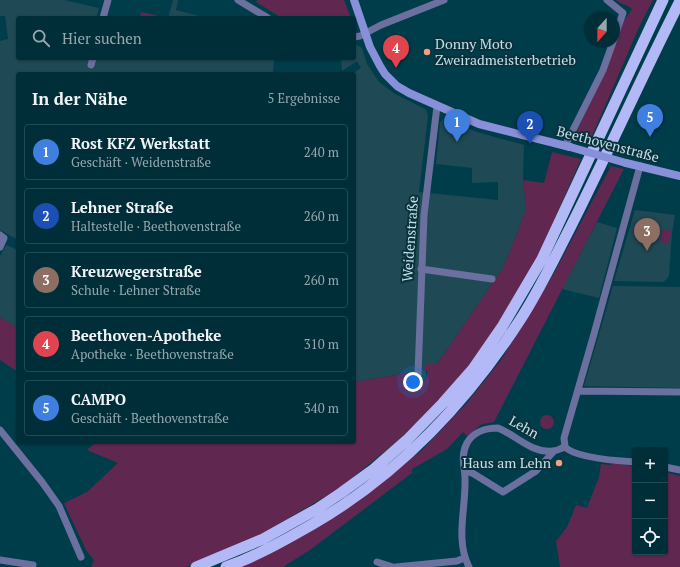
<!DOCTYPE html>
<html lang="de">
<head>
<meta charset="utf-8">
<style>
  :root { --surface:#002e38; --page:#0e3a43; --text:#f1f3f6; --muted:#95a8ae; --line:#224a53; --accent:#db2777 }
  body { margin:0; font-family:"PT Serif",serif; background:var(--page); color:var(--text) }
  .controls { position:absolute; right:12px; bottom:12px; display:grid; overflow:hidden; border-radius:4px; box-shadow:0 1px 3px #0004 }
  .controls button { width:36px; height:36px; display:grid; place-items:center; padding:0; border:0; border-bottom:1px solid var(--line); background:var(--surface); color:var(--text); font:20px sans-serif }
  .compass { position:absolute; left:584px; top:12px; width:36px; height:36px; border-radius:50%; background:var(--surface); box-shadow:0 1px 3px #0004; rotate:201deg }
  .you { position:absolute; left:413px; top:382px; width:14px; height:14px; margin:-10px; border:3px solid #fff; border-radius:50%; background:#1a73e8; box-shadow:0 0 0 6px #1a73e833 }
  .badge { display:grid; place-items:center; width:26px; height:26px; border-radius:50%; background:var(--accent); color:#fff; font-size:13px; font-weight:700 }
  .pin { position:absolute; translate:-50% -33px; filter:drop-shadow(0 1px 2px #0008) }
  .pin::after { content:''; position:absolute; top:21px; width:14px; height:12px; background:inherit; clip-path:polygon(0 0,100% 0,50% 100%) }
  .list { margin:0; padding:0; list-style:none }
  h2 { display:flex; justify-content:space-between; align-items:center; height:52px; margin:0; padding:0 16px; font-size:17px }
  h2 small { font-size:13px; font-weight:400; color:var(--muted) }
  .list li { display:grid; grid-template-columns:26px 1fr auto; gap:12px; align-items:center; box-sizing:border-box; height:56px; margin:0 8px 8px; padding:0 8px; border:1px solid var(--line); border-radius:4px }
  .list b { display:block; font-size:15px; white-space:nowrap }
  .list p { margin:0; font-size:13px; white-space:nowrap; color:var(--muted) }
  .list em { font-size:13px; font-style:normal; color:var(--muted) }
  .icon { flex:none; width:22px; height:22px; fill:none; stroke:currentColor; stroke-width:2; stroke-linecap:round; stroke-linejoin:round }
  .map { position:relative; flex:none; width:680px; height:567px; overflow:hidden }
  .search { position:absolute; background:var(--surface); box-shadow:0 1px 3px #0004; left:16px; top:16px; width:340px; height:44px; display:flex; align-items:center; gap:10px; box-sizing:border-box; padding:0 14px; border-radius:4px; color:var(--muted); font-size:15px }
  .panel { position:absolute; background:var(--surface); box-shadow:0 1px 3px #0004; left:16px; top:72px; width:340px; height:372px; border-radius:4px }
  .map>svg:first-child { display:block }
  .built { fill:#1f4954 }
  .green { fill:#602851 }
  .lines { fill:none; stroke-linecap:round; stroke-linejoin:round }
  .minor { stroke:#6b709f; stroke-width:7 }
  .secondary { stroke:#8890da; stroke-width:8 }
  .trunk { stroke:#b2b9f6; stroke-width:11 }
  .secondary-bridge { stroke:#8890da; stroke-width:8 }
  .poi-dot { fill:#f39f84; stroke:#0b313b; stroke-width:1.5 }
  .labels { text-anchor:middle; stroke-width:4; stroke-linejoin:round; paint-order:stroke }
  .poi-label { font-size:14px; fill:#c0e1ec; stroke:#0b313b; text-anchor:start }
  .street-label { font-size:14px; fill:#c0e1ec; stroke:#0b313b }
</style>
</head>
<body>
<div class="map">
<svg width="680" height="567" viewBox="0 0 680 567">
  <rect width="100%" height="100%" fill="#003d4a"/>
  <!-- built -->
  <path class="built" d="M 0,0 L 64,0 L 99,8 L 96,18 L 18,18 L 18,58 L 274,58 L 273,74 L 18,74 L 18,240 L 0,230 L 0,41 L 8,39 L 5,16 L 0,16 Z
    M 173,0 L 178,0 L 176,10 L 203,17 L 203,18 L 168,18 Z
    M 354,45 L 357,45 L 362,48 L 367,64 L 379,82 L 395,94 L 425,109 L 427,112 L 428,116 L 419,192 L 498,200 L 498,182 L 472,183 L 472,168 L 436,164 L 440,123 L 442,120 L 445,119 L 477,132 L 524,145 L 523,180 L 526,210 L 503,268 L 437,364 L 426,370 L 426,377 L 423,381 L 419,383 L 412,380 L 408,373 L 354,382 L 354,74 L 352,74 L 361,68 L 357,61 L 342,71 L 341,58 L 354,58 Z
    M 635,210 L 675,215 L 672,233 L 669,275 L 667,279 L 663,282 L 614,281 Z
    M 597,222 L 617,228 L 599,298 L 562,289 Z
    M 6,245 L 18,250 L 18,328 L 0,317 L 0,256 Z
    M 613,286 L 680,287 L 680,388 L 584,386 Z"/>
  <!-- green -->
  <path class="green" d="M 257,0 L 344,0 L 351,18 L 282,18 L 256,2 Z
    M 616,0 L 653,0 L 640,25 L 589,143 L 573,139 L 605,72 L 624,21 L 632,9 C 627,4 621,5 616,0 Z
    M 141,12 L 156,15 L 156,18 L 139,18 Z
    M 552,152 L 581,159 L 537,259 L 488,340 L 464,372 L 427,413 L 401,438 L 340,488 L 267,531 L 186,567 L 92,567 L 92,565 L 94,560 L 86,550 L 64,503 L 87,492 L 118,463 L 87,450 L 96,442 L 354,442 L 354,382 L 408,373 C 409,375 409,377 411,379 C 415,385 425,383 427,376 C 428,371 424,368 426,363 L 437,364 L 503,268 L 526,210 L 523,180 L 544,183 Z
    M 611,166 L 624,169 L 494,422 L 482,424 L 467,436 L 463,432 L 447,449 L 412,469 L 412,473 L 310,550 L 283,567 L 240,567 L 272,552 L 358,501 L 422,450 L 466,404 L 501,360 L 553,275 Z
    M 663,229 L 672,231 L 668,244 L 660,242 Z
    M 0,317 L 18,328 L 18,372 L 0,360 Z
    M540 422a7 7 0 1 1 14 0a7 7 0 1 1-14 0Z
    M 615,463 L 635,467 L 635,552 L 665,552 L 665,472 L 680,476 L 680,567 L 560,567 L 556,541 L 567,527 L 576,505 L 587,508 L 599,477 L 601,464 L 610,465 Z"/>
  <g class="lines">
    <!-- minor -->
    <path class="minor" d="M 238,0 L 268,18
      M 607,0 L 623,13 L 614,39
      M 103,18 L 108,0
      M 354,37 L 360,36 L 381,25 L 444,0
      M 91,65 L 93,58
      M 565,146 L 603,70 L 613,42
      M 0,235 L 4,238 L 0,247
      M 421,269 L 492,279
      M 418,374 L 424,215 L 437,106
      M 578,391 L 680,392
      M 0,430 L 42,482 L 59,506 L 81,557
      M 635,462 C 619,461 575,458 565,447 L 564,438 L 594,334 L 640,166
      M 665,467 L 680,470
      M 465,470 L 474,474 L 503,492 L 536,471 L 554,451
      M 0,560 L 33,565
      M 377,562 L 393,567
      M 396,567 L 457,561 L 464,558
      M 469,567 C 455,540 466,508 465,479 C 465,467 460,456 467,443 C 473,432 486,428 498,428 C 516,435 532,454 553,451 C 557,451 561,448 565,447"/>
    <!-- secondary -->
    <path class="secondary" d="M 354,0 L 370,47 L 380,66 L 385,74 L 397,86 L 409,93 L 479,124 L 570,147
      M 626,163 L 680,176"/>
    <!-- trunk -->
    <path class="trunk" d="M 196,567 L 263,539 L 317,509 L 341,493 L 374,469 L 407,440 L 443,403 L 473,369 L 502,327 L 542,259 L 663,0
      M 226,567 C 257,556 285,540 313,524 C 399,474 467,402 520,320 C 539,291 554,259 570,228 C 608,153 642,76 680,1"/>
    <!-- secondary-bridge -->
    <path class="secondary-bridge" d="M 570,147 L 626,163"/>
  </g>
  <!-- markers -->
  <g class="poi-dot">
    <circle cx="427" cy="52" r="4"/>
    <circle cx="559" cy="463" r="4"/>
  </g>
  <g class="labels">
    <!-- poi labels -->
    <g class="poi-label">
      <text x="435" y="49">Donny Moto<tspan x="435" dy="16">Zweiradmeisterbetrieb</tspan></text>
      <text x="551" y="468" text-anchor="end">Haus am Lehn</text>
    </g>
    <!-- street labels -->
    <g class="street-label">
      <text transform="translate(608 144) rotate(15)" y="5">Beethovenstraße</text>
      <text transform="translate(410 239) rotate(-86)" y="5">Weidenstraße</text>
      <text transform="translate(524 427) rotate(29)" y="5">Lehn</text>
    </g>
  </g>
</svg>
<div class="controls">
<button>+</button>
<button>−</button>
<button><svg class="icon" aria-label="locate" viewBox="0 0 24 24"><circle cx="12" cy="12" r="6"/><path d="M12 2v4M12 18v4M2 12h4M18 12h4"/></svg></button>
</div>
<svg class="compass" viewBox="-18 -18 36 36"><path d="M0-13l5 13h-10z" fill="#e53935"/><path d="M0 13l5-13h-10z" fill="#95a8ae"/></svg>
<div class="you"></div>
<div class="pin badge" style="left:457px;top:142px;background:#3f7fe0">1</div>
<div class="pin badge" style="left:530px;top:144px;background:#1a4fb4">2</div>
<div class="pin badge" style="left:647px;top:251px;background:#8d6e63">3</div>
<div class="pin badge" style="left:396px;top:68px;background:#e0444e">4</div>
<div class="pin badge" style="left:650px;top:137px;background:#3f7fe0">5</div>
<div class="search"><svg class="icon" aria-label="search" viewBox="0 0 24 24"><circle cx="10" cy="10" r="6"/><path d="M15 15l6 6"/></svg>Hier suchen</div>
<section class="panel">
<h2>In der Nähe<small>5 Ergebnisse</small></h2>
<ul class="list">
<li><span class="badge" style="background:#3f7fe0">1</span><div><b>Rost KFZ Werkstatt</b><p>Geschäft · Weidenstraße</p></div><em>240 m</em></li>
<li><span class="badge" style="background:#1a4fb4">2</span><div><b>Lehner Straße</b><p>Haltestelle · Beethovenstraße</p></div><em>260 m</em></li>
<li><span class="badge" style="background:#8d6e63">3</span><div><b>Kreuzwegerstraße</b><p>Schule · Lehner Straße</p></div><em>260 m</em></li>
<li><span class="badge" style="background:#e0444e">4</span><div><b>Beethoven-Apotheke</b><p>Apotheke · Beethovenstraße</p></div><em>310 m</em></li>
<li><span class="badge" style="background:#3f7fe0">5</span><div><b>CAMPO</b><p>Geschäft · Beethovenstraße</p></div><em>340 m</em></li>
</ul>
</section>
</div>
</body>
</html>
